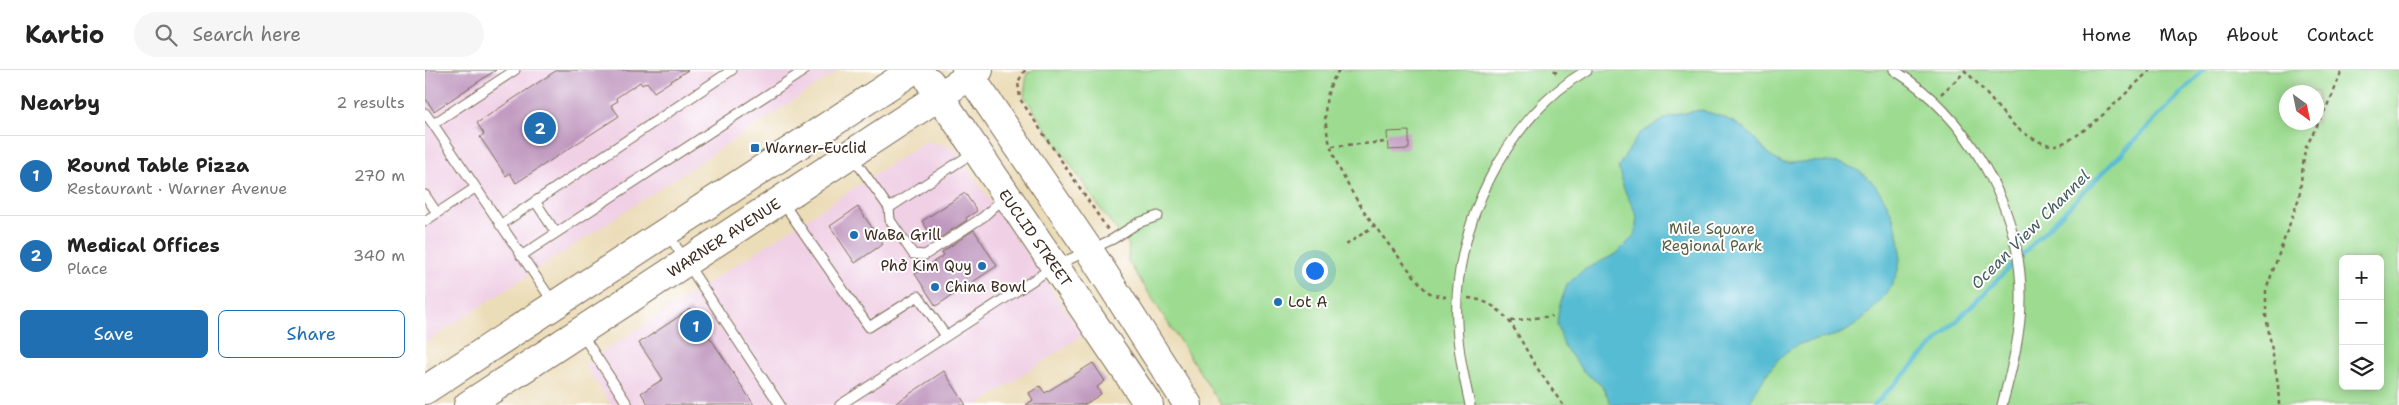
<!DOCTYPE html>
<html lang="en">
<head>
<meta charset="utf-8">
<style>
  :root { --surface:#fff; --page:#f6f6f6; --text:#222; --muted:#767676; --line:#e0e0e0; --accent:#1f6fb2 }
  body { margin:0; font-family:"Shantell Sans",sans-serif; background:var(--page); color:var(--text) }
  .controls { position:absolute; right:15px; bottom:15px; display:grid; overflow:hidden; border-radius:8px; box-shadow:0 2px 12px #0003 }
  .controls button { width:45px; height:45px; display:grid; place-items:center; padding:0; border:0; border-bottom:1px solid var(--line); background:var(--surface); color:var(--text); font:25px sans-serif }
  .compass { position:absolute; left:1854px; top:15px; width:45px; height:45px; border-radius:50%; background:var(--surface); box-shadow:0 2px 12px #0003; rotate:147deg }
  .you { position:absolute; left:889px; top:200px; width:18px; height:18px; margin:-12px; border:4px solid #fff; border-radius:50%; background:#1a73e8; box-shadow:0 0 0 8px #1a73e833 }
  .badge { display:grid; place-items:center; width:32px; height:32px; border-radius:50%; background:var(--accent); color:#fff; font-size:16px; font-weight:700 }
  .pin { position:absolute; translate:-50% -50%; border:2px solid #fff; box-shadow:0 1px 5px #0006 }
  .list { margin:0; padding:0; list-style:none }
  h2 { display:flex; justify-content:space-between; align-items:center; height:65px; margin:0; padding:0 20px; font-size:21px }
  h2 small { font-size:16px; font-weight:400; color:var(--muted) }
  .list li { display:grid; grid-template-columns:32px 1fr auto; gap:15px; align-items:center; box-sizing:border-box; height:80px; padding:0 20px; border-top:1px solid var(--line) }
  .list b { display:block; font-size:19px; white-space:nowrap }
  .list p { margin:0; font-size:16px; white-space:nowrap; color:var(--muted) }
  .list em { font-size:16px; font-style:normal; color:var(--muted) }
  .actions { display:flex; gap:10px; padding:15px 20px }
  .actions a { flex:1; padding:11px 0; border:1px solid var(--accent); border-radius:8px; text-align:center; font-size:18px; color:var(--accent) }
  .actions .main { background:var(--accent); color:#fff }
  .icon { flex:none; width:28px; height:28px; fill:none; stroke:currentColor; stroke-width:2; stroke-linecap:round; stroke-linejoin:round }
  .map { position:relative; flex:none; width:1974px; height:335px; overflow:hidden }
  header { display:flex; align-items:center; gap:30px; box-sizing:border-box; height:70px; padding:0 25px; background:var(--surface); border-bottom:1px solid var(--line) }
  header strong { font-size:24px }
  nav { display:flex; gap:28px; margin-inline-start:auto; font-size:18px }
  .search { width:350px; height:45px; background:var(--page); display:flex; align-items:center; gap:12px; box-sizing:border-box; padding:0 18px; border-radius:28px; color:var(--muted); font-size:19px }
  main { display:flex }
  aside { flex:1; background:var(--surface) }
  .map>svg:first-child { display:block }
  .built { fill:#f0d0e5 }
  .green { fill:#9cdb90; stroke:#6c8257; fill-rule:evenodd }
  .water { fill:#56bcd3; stroke:#487378 }
  .lines { fill:none; stroke-linecap:round; stroke-linejoin:round }
  .stream { stroke:#56bcd3; stroke-width:4.5 }
  .building { fill:#c098bf }
  .lane-casing { stroke:#796954; stroke-width:11 }
  .primary-casing { stroke:#796954; stroke-width:30 }
  .path { stroke:#796954; stroke-width:2.5; stroke-dasharray:4 4; stroke-linecap:butt }
  .lane { stroke:#fff; stroke-width:9 }
  .primary { stroke:#fff; stroke-width:28 }
  .poi-dot { fill:#1f6fb2; stroke:#fff; stroke-width:2 }
  .labels { text-anchor:middle; stroke-width:4; stroke-linejoin:round; paint-order:stroke }
  .poi-label { font-size:15px; fill:#3b2a1e; stroke:#fff; text-anchor:start }
  .park-label { font-size:15px; fill:#585f40; stroke:#fff }
  .street-label { font-size:15px; fill:#3b2a1e; stroke:#fff }
  .water-label { font-size:16px; font-style:italic; fill:#445d5d; stroke:#fff }
</style>
</head>
<body>
<header>
<strong>Kartio</strong>
<div class="search"><svg class="icon" aria-label="search" viewBox="0 0 24 24"><circle cx="10" cy="10" r="6"/><path d="M15 15l6 6"/></svg>Search here</div>
<nav><a>Home</a><a>Map</a><a>About</a><a>Contact</a></nav>
</header>
<main>
<aside>
<h2>Nearby<small>2 results</small></h2>
<ul class="list">
<li><span class="badge">1</span><div><b>Round Table Pizza</b><p>Restaurant · Warner Avenue</p></div><em>270 m</em></li>
<li><span class="badge">2</span><div><b>Medical Offices</b><p>Place</p></div><em>340 m</em></li>
</ul>
<div class="actions"><a class="main">Save</a><a>Share</a></div>
</aside>
<div class="map">
<svg width="1974" height="335" viewBox="0 0 1974 335">
  <rect width="100%" height="100%" fill="#fff"/>
  <filter id="ink" filterUnits="userSpaceOnUse"><feTurbulence type="fractalNoise" baseFrequency=".02" numOctaves="2"/><feDisplacementMap in="SourceGraphic" scale="10" xChannelSelector="R" yChannelSelector="G"/><feConvolveMatrix kernelMatrix="1 2 1 2 8 2 1 2 1" color-interpolation-filters="sRGB"/></filter>
  <filter id="wash" filterUnits="userSpaceOnUse"><feTurbulence type="fractalNoise" baseFrequency=".0096" numOctaves="4" result="noise"/><feDisplacementMap in="SourceGraphic" scale="20" xChannelSelector="R" yChannelSelector="G"/><feGaussianBlur stdDeviation="1.12" result="paint"/><feColorMatrix in="noise" values="0 0 0 0 0 0 0 0 0 0 0 0 0 0 0 0 0 1.4 0 .05"/><feComposite in="paint" operator="in"/></filter>
  <g filter="url(#wash)">
    <rect width="100%" height="100%" fill="#ecddb9"/>
    <!-- built -->
    <path class="built" d="M 0,0 L 415,0 L 0,273 Z
      M 501,71 L 528,77 L 658,265 L 553,335 L 186,335 L 159,294 Z"/>
    <!-- green -->
    <path class="green" d="M 608,0 L 1974,0 L 1974,335 L 796,335 L 703,191 L 704,175 L 679,144 L 599,26 L 602,3 ZM 1862,22 L 1892,22 L 1892,52 L 1862,52 ZM 1918,189 L 1955,189 L 1955,316 L 1918,316 Z"/>
    <!-- water -->
    <path class="water" d="M 1275,40 C 1293,45 1311,50 1325,64 C 1337,75 1342,88 1359,93 C 1364,94 1372,92 1378,92 C 1396,91 1413,91 1430,99 C 1445,106 1457,123 1464,138 C 1488,192 1472,221 1429,256 C 1414,268 1393,268 1375,274 C 1352,283 1338,310 1326,330 L 1325,335 L 1187,335 L 1177,316 L 1157,300 L 1139,276 L 1132,254 L 1134,237 L 1142,215 L 1157,201 L 1191,184 L 1210,165 L 1212,146 L 1199,119 L 1193,97 L 1214,64 L 1245,46 Z"/>
    <g class="lines">
      <!-- stream -->
      <path class="stream" d="M 1449,335 L 1779,0"/>
    </g>
    <g id="blocks">
      <!-- building -->
      <path class="building" d="M 0,0 L 71,0 L 9,41 L 0,28 Z
        M 132,0 L 263,0 L 229,22 L 222,12 L 217,15 L 215,12 L 191,28 L 193,31 L 186,35 L 194,46 L 91,113 L 85,103 L 81,106 L 55,67 L 59,64 L 52,53 Z
        M 984,61 L 984,79 L 963,80 L 962,62 Z
        M 540,123 L 552,141 L 541,148 L 542,150 L 510,171 L 497,151 Z
        M 433,137 L 458,174 L 430,193 L 405,156 Z
        M 549,160 L 572,196 L 511,236 L 490,204 L 519,185 L 517,182 Z
        M 265,239 L 290,275 L 329,335 L 224,335 L 216,323 L 238,309 L 214,273 Z
        M 668,293 L 680,311 L 672,317 L 676,324 L 659,335 L 601,335 L 608,330 L 604,323 L 615,316 L 620,323 Z
        M 519,301 L 541,335 L 468,335 Z"/>
    </g>
  </g>
  <g filter="url(#ink)">
    <use href="#blocks" fill-opacity="0" stroke="#796954" stroke-width="1"/>
    <g class="lines">
      <!-- lane casing -->
      <g class="lane-casing">
        <path id="lane" d="M 90,0 L 8,54 L 128,232
          M 1469,0 C 1542,46 1595,136 1596,223 C 1597,260 1587,299 1577,335
          M 0,43 L 8,54
          M 427,86 L 464,138 L 549,82
          M 0,125 L 12,143
          M 110,131 L 131,163
          M 358,133 L 444,257 L 493,226 L 521,266
          M 464,138 L 465,150 L 488,184 L 500,185 L 558,147 L 580,127
          M 0,151 L 50,118
          M 75,155 L 307,0
          M 243,164 L 355,335
          M 96,186 L 380,0
          M 156,263 L 203,335
          M 415,335 L 630,196 L 688,169 L 713,153 L 733,146
          M 1045,335 C 1039,307 1033,281 1032,253 C 1027,159 1080,48 1162,0"/>
      </g>
      <!-- primary casing -->
      <g class="primary-casing">
        <path id="primary" d="M 541,0 L 664,180 L 763,335
          M 505,12 L 724,335
          M 0,320 L 488,0
          M 43,335 L 554,0"/>
      </g>
      <!-- path -->
      <path class="path" d="M 600,0 L 593,12 L 595,29 L 683,160
        M 914,0 C 865,69 960,168 1001,221 L 1009,225 L 1021,227
        M 1129,0 L 1134,6
        M 1539,0 C 1558,17 1572,39 1591,57 C 1601,65 1616,75 1629,75 C 1651,76 1708,16 1725,0
        M 1516,24 L 1541,1
        M 907,76 L 962,72
        M 921,175 L 950,155
        M 1043,228 C 1082,232 1091,264 1109,293 C 1118,307 1128,321 1138,335
        M 1086,251 L 1127,246
        M 1854,335 L 1853,314 L 1841,246 L 1841,220 L 1874,128 L 1880,79 L 1907,26 L 1917,0"/>
      <!-- lane -->
      <use href="#lane" class="lane"/>
      <!-- primary -->
      <use href="#primary" class="primary"/>
    </g>
  </g>
  <!-- markers -->
  <g class="poi-dot">
    <rect x="325" y="73" width="10" height="10" rx="2.5"/>
    <circle cx="429" cy="165" r="5"/>
    <circle cx="557" cy="196" r="5"/>
    <circle cx="510" cy="217" r="5"/>
    <circle cx="853" cy="232" r="5"/>
  </g>
  <g class="labels">
    <!-- poi labels -->
    <g class="poi-label">
      <text x="340" y="83">Warner-Euclid</text>
      <text x="439" y="170">WaBa Grill</text>
      <text x="547" y="201" text-anchor="end">Phở Kim Quy</text>
      <text x="520" y="222">China Bowl</text>
      <text x="863" y="237">Lot A</text>
    </g>
    <!-- park labels -->
    <g class="park-label">
      <text x="1287" y="164">Mile Square<tspan x="1287" dy="17">Regional Park</tspan></text>
    </g>
    <!-- street labels -->
    <g class="street-label">
      <text transform="translate(299 168) rotate(-33)" y="5">WARNER AVENUE</text>
      <text transform="translate(610 168) rotate(55)" y="5">EUCLID STREET</text>
    </g>
    <!-- water labels -->
    <g class="water-label">
      <text transform="translate(1605 159) rotate(-45)" y="6">Ocean View Channel</text>
    </g>
  </g>
</svg>
<div class="controls">
<button>+</button>
<button>−</button>
<button><svg class="icon" aria-label="layers" viewBox="0 0 24 24"><path d="M12 4l9 5-9 5-9-5zM3 14l9 5 9-5"/></svg></button>
</div>
<svg class="compass" viewBox="-18 -18 36 36"><path d="M0-13l5 13h-10z" fill="#e53935"/><path d="M0 13l5-13h-10z" fill="#767676"/></svg>
<div class="you"></div>
<div class="pin badge" style="left:271px;top:256px">1</div>
<div class="pin badge" style="left:115px;top:58px">2</div>
</div>
</main>
</body>
</html>
